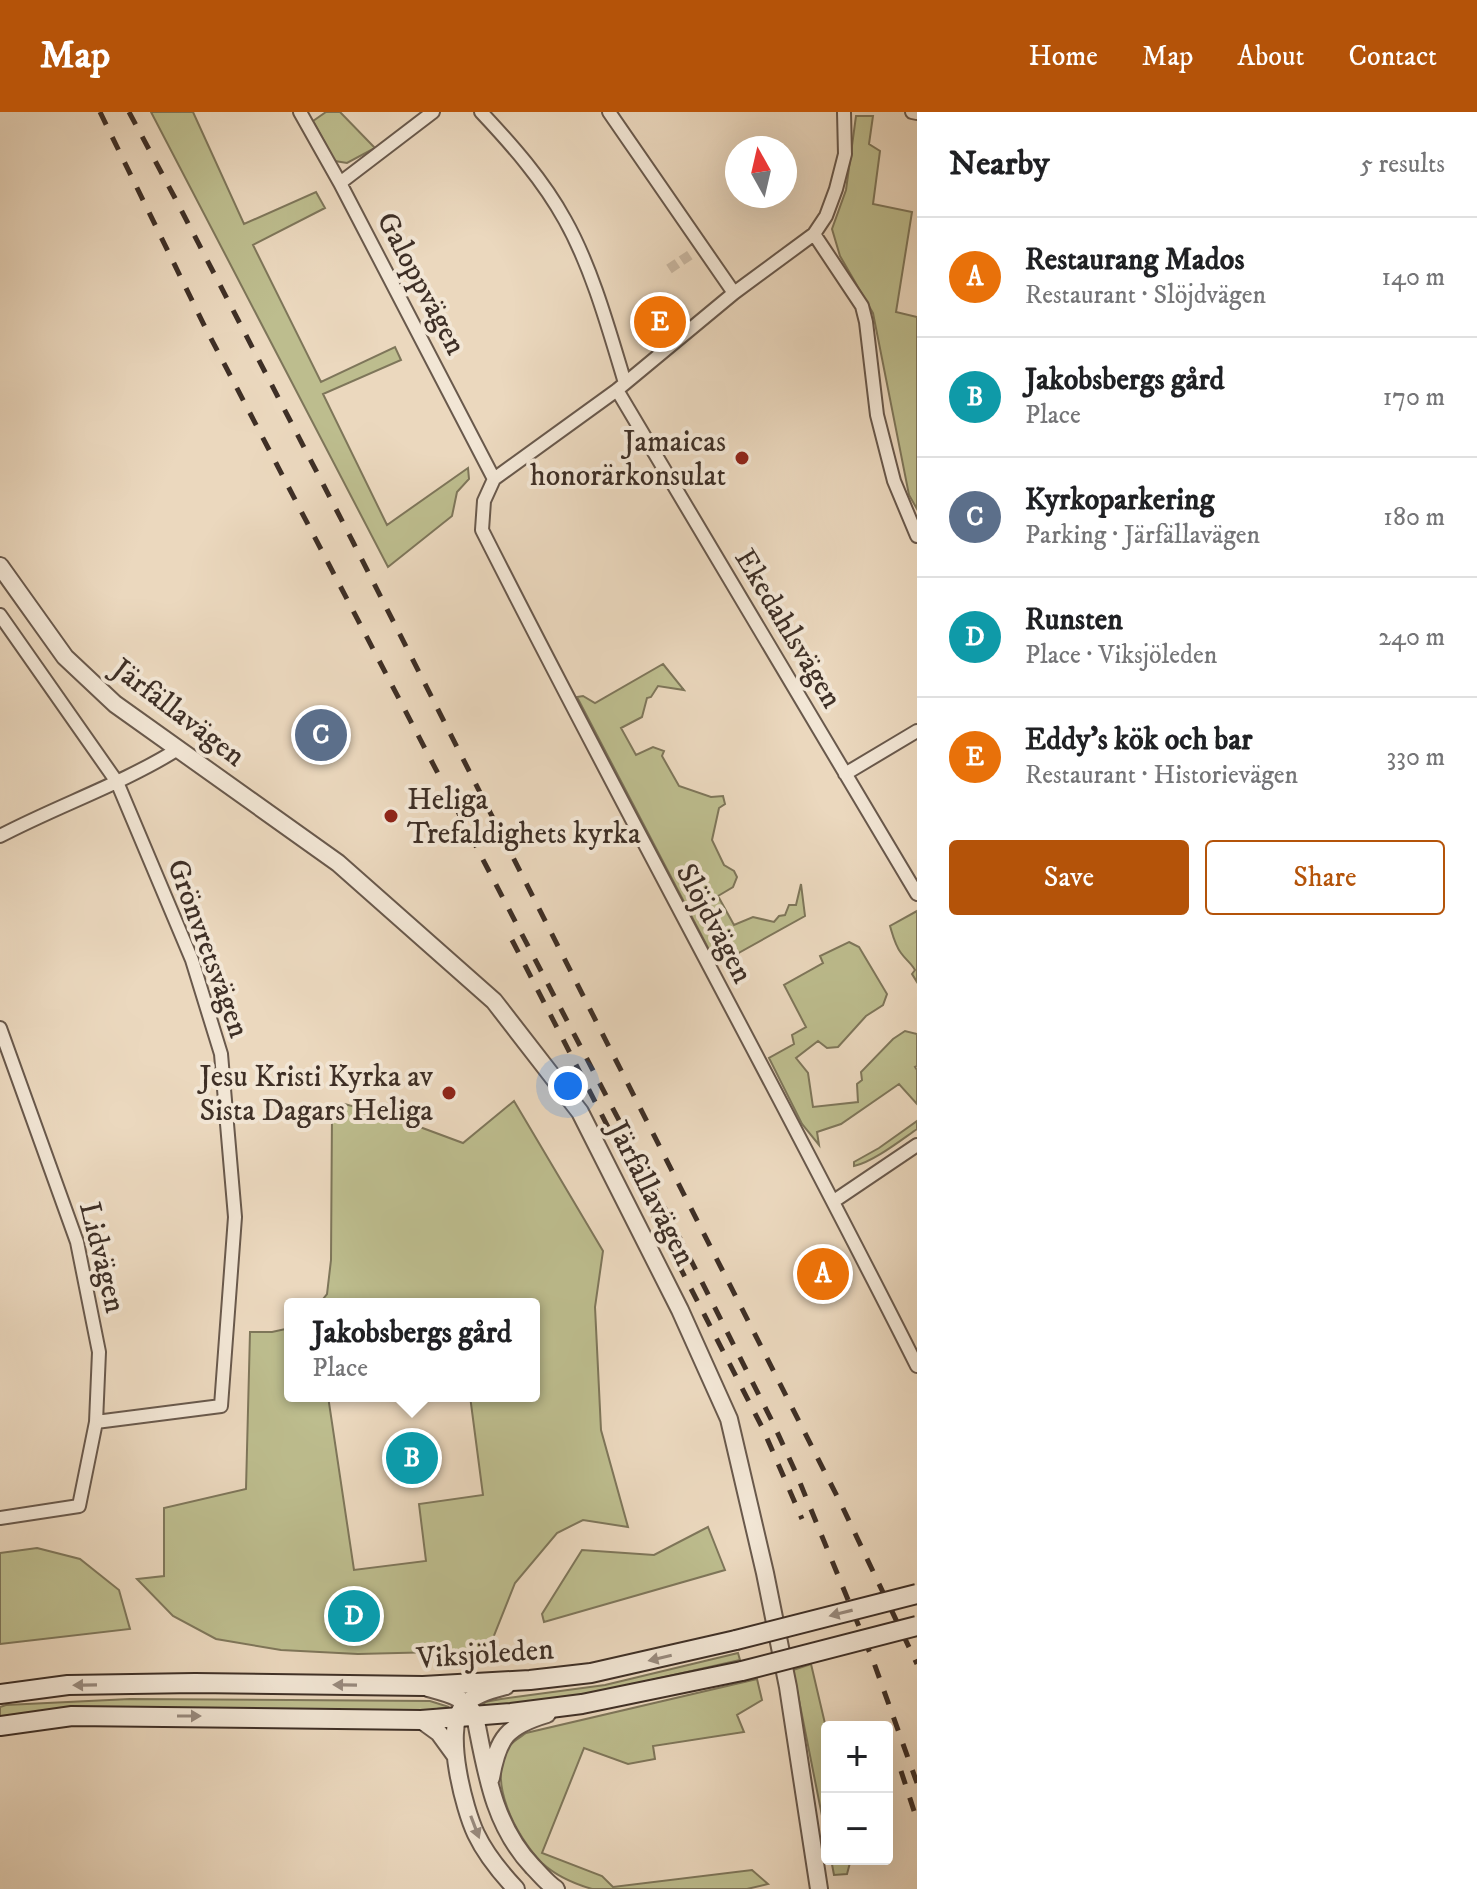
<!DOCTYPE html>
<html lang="en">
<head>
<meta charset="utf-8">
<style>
  :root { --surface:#fff; --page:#f6f6f6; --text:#202124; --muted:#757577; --line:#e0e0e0; --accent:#b45309 }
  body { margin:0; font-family:"IM FELL DW Pica",serif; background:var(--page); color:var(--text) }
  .controls { position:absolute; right:24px; bottom:24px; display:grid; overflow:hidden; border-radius:8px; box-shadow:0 8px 32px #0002 }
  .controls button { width:72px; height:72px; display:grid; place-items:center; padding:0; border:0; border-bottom:2px solid var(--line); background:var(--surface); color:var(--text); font:40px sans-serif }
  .compass { position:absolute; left:725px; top:24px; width:72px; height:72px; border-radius:50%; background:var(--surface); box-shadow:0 8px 32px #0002; rotate:352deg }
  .you { position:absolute; left:568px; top:974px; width:28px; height:28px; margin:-20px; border:6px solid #fff; border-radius:50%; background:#1a73e8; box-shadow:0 0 0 12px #1a73e833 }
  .badge { display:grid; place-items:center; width:52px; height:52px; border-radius:50%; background:var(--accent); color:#fff; font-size:26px; font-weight:700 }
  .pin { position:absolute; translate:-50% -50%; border:4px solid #fff; box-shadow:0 2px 8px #0006 }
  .popup { position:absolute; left:284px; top:1186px; width:256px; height:104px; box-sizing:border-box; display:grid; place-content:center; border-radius:8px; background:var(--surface); filter:drop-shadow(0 2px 6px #0005); font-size:26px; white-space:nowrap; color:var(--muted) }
  .popup b { font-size:30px; color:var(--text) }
  .popup::after { content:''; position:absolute; left:50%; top:100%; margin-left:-16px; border:16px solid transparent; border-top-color:var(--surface) }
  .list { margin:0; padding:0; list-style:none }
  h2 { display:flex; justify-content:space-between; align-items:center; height:104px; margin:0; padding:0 32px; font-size:34px }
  h2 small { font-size:26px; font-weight:400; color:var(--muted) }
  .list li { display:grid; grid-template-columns:52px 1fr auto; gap:24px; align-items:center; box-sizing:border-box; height:120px; padding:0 32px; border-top:2px solid var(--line) }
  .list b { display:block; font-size:30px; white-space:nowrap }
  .list p { margin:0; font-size:26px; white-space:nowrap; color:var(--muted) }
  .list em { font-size:26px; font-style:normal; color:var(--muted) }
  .actions { display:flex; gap:16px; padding:24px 32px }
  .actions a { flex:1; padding:18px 0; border:2px solid var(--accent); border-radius:8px; text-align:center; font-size:28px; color:var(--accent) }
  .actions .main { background:var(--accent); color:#fff }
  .map { position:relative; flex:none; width:917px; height:1777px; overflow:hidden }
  header { display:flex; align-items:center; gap:48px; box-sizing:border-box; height:112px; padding:0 40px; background:var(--accent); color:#fff }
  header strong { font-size:38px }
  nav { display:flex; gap:44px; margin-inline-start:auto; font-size:28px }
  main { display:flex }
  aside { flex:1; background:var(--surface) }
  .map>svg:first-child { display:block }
  .green { fill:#bdbd8e; stroke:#7e765a; stroke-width:2 }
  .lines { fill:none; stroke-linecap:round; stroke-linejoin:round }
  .pedestrian-tunnel { stroke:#c8b6a0; stroke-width:10; stroke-dasharray:10 5; stroke-linecap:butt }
  .minor-casing { stroke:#69594c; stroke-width:16 }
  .tertiary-casing { stroke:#69594c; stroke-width:20 }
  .secondary-casing { stroke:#3e2f26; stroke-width:22 }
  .minor { stroke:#f2e6d5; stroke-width:12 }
  .tertiary { stroke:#f2e6d5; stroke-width:16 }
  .secondary { stroke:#f2e6d5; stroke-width:18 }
  .rail { stroke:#3e2f26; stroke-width:5; stroke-dasharray:14 14; stroke-linecap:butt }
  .secondary-bridge-casing { stroke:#3e2f26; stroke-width:22; stroke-linecap:butt }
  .secondary-bridge { stroke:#f2e6d5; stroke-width:18 }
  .oneway { fill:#988a7e }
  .poi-dot { fill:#8f2418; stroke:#f2e6d5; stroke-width:3 }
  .labels { text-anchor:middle; stroke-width:8; stroke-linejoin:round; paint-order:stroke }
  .street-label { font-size:30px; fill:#3e2f26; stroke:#f2e6d5 }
  .poi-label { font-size:30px; fill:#3e2f26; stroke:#f2e6d5; text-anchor:end }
</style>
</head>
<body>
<header>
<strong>Map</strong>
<nav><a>Home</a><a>Map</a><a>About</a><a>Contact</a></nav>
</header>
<main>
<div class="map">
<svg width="917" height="1777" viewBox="0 0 917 1777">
  <rect width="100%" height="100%" fill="#ebd8be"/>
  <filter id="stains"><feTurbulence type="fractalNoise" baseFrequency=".0025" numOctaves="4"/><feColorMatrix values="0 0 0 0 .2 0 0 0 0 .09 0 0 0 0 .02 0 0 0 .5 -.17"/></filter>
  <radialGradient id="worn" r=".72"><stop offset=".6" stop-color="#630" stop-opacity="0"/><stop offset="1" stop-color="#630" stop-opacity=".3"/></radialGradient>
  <!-- green -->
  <path class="green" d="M 151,0 L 193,0 L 244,112 L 316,80 L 325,96 L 253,133 L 321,270 L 395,235 L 401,248 L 323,282 L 387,413 L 468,356 L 469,367 L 457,380 L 452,404 L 388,455 Z
    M 326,0 L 340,0 L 375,36 L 347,51 L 335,49 L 313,9 Z
    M 856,4 L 873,4 L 869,32 L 880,39 L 873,92 L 912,100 L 896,200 L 917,205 L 917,397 L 909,383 L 873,201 L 840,144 L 832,117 L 846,78 Z
    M 663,552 L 684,578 L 658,574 L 651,585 L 647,586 L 642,605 L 621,616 L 636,643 L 653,635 L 664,639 L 662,644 L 679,674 L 711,685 L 723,684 L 725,692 L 719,696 L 712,728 L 724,753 L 734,759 L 737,765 L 733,775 L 718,784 L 734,813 L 753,805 L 774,810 L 779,804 L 785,803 L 789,793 L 796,793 L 801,772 L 805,804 L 717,853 L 577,585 L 583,584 L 595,591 Z
    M 917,799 L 917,870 L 912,862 L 915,858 C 911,851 906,848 901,841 C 895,833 893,824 890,814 Z
    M 849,830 L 859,835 L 887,882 L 883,893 L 866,904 L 838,935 L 827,936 L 818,929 L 796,946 L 808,961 L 813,995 L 858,990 L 857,972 L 862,968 L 861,960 L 893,927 L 905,919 L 917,922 L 917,954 L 915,955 L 917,958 L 917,992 L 899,972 L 841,1012 L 817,1020 L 819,1033 L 802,1012 L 769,946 L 794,932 L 792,923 L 806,915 L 784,873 L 823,851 L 820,844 Z
    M 514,989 L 603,1139 L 595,1195 L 601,1318 L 628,1415 L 583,1408 L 557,1421 L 515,1471 L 491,1531 L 478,1539 L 358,1542 L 281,1538 L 216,1527 L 173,1504 L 137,1467 L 164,1464 L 164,1396 L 246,1377 L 250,1220 L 272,1220 L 290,1216 L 290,1284 L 328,1284 L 354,1458 L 426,1449 L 419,1392 L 483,1383 L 470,1284 L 534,1284 L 534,1192 L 319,1192 L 327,1182 L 331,1148 L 332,1001 L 345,992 L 401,1008 L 463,1031 Z
    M 917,1009 L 917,1017 C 901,1028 873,1050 854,1054 L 854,1050 L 879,1036 Z
    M 708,1415 L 725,1458 L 544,1510 L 542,1502 L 582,1438 L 654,1443 Z
    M 37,1436 L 80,1447 L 119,1478 L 130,1517 L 0,1532 L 0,1441 Z
    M 738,1541 L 740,1548 L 594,1581 L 506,1593 L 483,1594 L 485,1590 L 501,1587 L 605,1573 Z
    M 811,1552 L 827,1620 L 827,1729 L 793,1558 Z
    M 757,1567 L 762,1588 L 737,1603 L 744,1620 L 653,1634 L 655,1647 L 628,1652 L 584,1636 L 542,1741 L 602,1764 L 613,1775 L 752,1758 L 768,1772 L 747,1777 L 592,1777 C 575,1772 555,1763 542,1751 C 517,1726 484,1666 511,1632 C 515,1628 522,1624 526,1621 Z
    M 130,1587 L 430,1589 L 449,1595 L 425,1599 L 0,1605 L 0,1595 L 6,1593 Z
    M 831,1747 L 851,1747 L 847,1762 L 834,1763 Z"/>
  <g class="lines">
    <!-- pedestrian-tunnel -->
    <path class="pedestrian-tunnel" d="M 669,157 L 693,141"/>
    <!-- minor casing -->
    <g class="minor-casing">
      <path id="minor" d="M 300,0 L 340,71 L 494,367
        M 481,0 C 512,33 543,68 565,108 C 592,156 609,218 625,271
        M 609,0 L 734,181
        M 844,0 L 845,42 L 836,77 L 826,104 L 814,122 L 734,181 L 617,278 L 494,367 L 484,389 L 482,418 C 623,698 776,973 917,1254
        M 912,0 L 917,1
        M 340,71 L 433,0
        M 814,122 L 862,194 L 866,210 L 877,303 L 894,369 L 917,424
        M 617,278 L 917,782
        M 0,503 L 117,670 L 192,848 L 221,942 L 235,1105 L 221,1294 L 96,1310
        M 845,662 L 917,619
        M 0,724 C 59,693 122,672 178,637
        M 0,916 L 77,1130 L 99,1240 L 96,1310 L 79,1394 L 0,1406
        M 834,1089 L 917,1033"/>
    </g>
    <!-- tertiary casing -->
    <g class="tertiary-casing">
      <path id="tertiary" d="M 0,454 L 65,545 L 115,592 L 338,751 L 494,889 L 580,1000 L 680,1198 L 729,1307 L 765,1461 L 788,1575 L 819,1777
        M 506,1574 C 491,1578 471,1583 462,1596 C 444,1619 464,1697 476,1722 C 486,1743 500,1760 516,1777
        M 428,1576 C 446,1581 467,1585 475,1604 C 486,1659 493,1713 533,1755 C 541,1763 547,1771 556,1777
        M 421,1608 L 439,1621 L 455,1643
        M 491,1666 C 498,1625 507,1614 547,1602"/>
    </g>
    <!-- secondary casing -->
    <g class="secondary-casing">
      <path id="secondary" d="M 0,1582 L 68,1573 L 195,1571 L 423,1574 L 530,1568 L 591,1561 L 736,1528
        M 0,1614 L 72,1604 L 421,1608 L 511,1601 L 582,1592 L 742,1559"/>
    </g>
    <!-- minor -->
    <use href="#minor" class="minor"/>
    <!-- tertiary -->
    <use href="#tertiary" class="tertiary"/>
    <!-- secondary -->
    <use href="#secondary" class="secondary"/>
    <!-- rail -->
    <path class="rail" d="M 100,0 L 205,215 L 658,1083 L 773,1311 L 796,1361 L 874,1551 L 917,1671
      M 129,0 L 175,86 L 353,430 L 842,1394 L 917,1552
      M 512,828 L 763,1317 L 802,1407
      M 901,1659 L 917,1708"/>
    <!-- secondary-bridge casing -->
    <g class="secondary-bridge-casing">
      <path id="secondary-bridge" d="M 736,1528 L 917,1482
        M 742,1559 L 917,1514"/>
    </g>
    <!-- secondary-bridge -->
    <use href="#secondary-bridge" class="secondary-bridge"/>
  </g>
  <!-- one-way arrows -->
  <defs><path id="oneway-solid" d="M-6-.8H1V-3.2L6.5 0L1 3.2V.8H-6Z" transform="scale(2)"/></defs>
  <g class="oneway">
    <use href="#oneway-solid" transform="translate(841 1501) rotate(166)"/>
    <use href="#oneway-solid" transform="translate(660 1546) rotate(167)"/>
    <use href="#oneway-solid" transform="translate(85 1573) rotate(179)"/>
    <use href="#oneway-solid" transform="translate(345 1573) rotate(-179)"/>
    <use href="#oneway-solid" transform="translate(189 1604)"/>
    <use href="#oneway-solid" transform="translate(475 1715) rotate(69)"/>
  </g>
  <!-- markers -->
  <g class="poi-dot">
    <circle cx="742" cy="346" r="8"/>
    <circle cx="391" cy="704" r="8"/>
    <circle cx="449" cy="981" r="8"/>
  </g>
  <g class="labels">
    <!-- street labels -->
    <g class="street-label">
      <text transform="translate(422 171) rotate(62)" y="10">Galoppvägen</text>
      <text transform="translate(789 516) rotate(59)" y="10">Ekedahlsvägen</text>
      <text transform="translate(179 600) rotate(37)" y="10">Järfällavägen</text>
      <text transform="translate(715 811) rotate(62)" y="10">Slöjdvägen</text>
      <text transform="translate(209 836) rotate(70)" y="10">Grönvretsvägen</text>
      <text transform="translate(652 1081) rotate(63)" y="10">Järfällavägen</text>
      <text transform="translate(103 1145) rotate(76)" y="10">Lidvägen</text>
      <text transform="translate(485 1541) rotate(-4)" y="10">Viksjöleden</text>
    </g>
    <!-- poi labels -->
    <g class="poi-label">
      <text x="726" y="339">Jamaicas<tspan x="726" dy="34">honorärkonsulat</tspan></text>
      <text x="407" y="697" text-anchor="start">Heliga<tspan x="407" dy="34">Trefaldighets kyrka</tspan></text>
      <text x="433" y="974">Jesu Kristi Kyrka av<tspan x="433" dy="34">Sista Dagars Heliga</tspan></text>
    </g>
  </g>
  <rect width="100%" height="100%" filter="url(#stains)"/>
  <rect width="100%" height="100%" fill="url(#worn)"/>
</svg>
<div class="controls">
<button>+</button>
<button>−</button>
</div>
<svg class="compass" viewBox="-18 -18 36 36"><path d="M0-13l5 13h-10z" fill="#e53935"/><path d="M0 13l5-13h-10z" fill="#757577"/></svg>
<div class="you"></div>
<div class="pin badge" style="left:823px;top:1162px;background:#e8710a">A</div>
<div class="pin badge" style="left:412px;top:1346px;background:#0f9aa8">B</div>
<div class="popup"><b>Jakobsbergs gård</b>Place</div>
<div class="pin badge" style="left:321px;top:623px;background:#5c6f8a">C</div>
<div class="pin badge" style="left:354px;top:1504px;background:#0f9aa8">D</div>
<div class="pin badge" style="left:660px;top:210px;background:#e8710a">E</div>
</div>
<aside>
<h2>Nearby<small>5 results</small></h2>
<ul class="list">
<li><span class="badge" style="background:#e8710a">A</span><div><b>Restaurang Mados</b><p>Restaurant · Slöjdvägen</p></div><em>140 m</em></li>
<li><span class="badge" style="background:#0f9aa8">B</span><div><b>Jakobsbergs gård</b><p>Place</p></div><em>170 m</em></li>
<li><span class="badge" style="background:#5c6f8a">C</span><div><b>Kyrkoparkering</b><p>Parking · Järfällavägen</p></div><em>180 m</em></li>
<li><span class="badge" style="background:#0f9aa8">D</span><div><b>Runsten</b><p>Place · Viksjöleden</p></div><em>240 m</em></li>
<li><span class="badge" style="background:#e8710a">E</span><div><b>Eddy's kök och bar</b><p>Restaurant · Historievägen</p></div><em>330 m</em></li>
</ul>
<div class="actions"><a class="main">Save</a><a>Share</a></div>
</aside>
</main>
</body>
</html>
